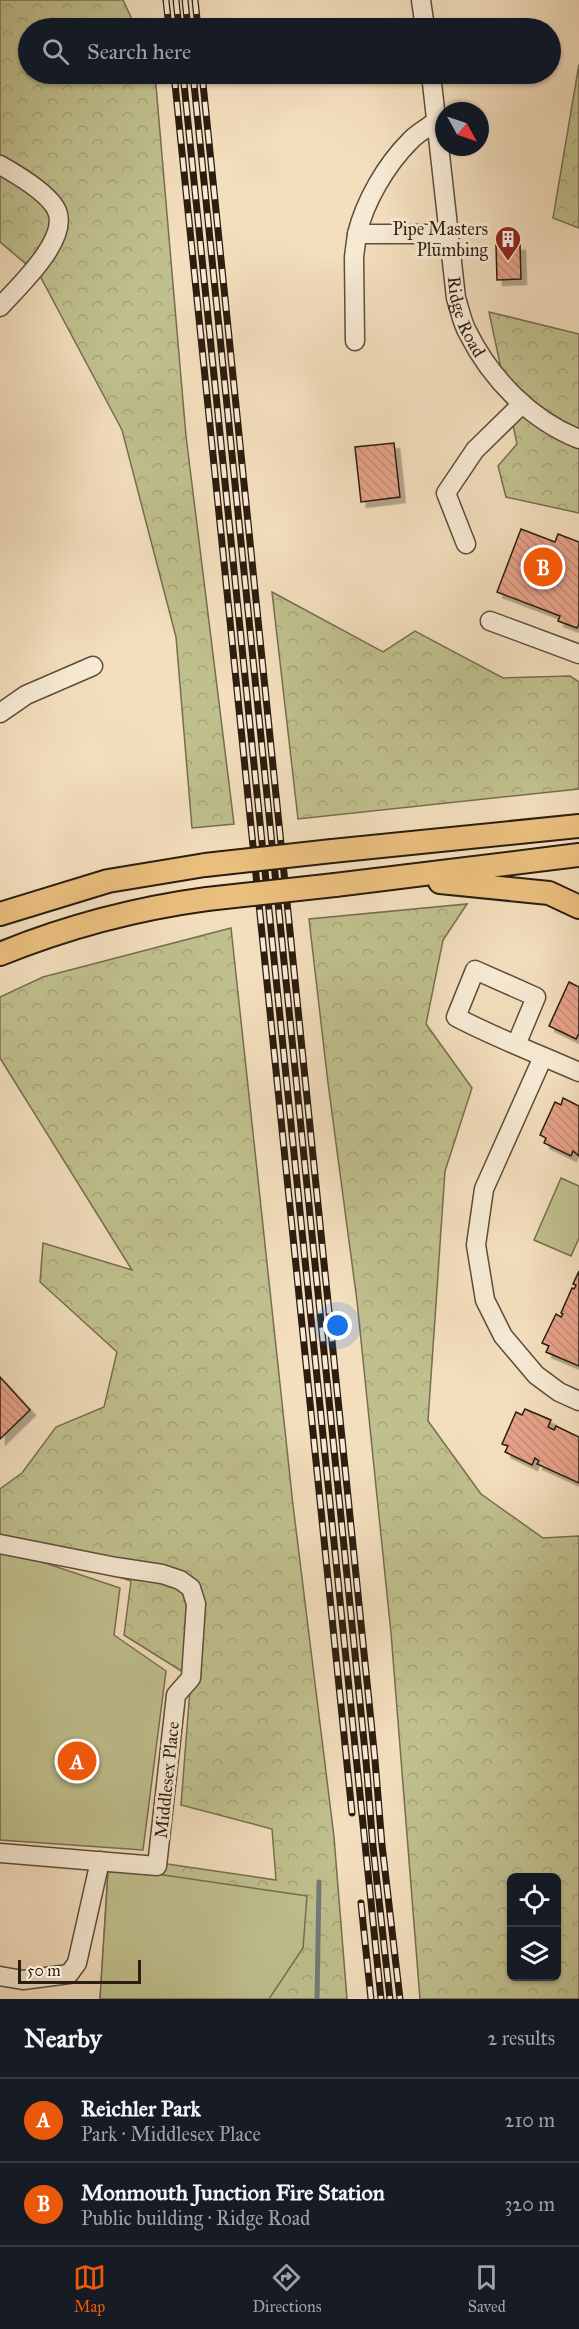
<!DOCTYPE html>
<html lang="en">
<head>
<meta charset="utf-8">
<style>
  :root { --surface:#171b24; --page:#242831; --text:#f1f3f6; --muted:#9ea1a6; --line:#363941; --accent:#ea580c }
  body { margin:0; font-family:"IM FELL Great Primer",serif; background:var(--page); color:var(--text) }
  .controls { position:absolute; right:18px; bottom:18px; display:grid; overflow:hidden; border-radius:9px; box-shadow:0 2px 4px #0004 }
  .controls button { width:54px; height:54px; display:grid; place-items:center; padding:0; border:0; border-bottom:2px solid var(--line); background:var(--surface); color:var(--text); font:30px sans-serif }
  .compass { position:absolute; left:435px; top:102px; width:54px; height:54px; border-radius:50%; background:var(--surface); box-shadow:0 2px 4px #0004; rotate:130deg }
  .scale { position:absolute; left:18px; bottom:15px; width:123px; box-sizing:border-box; padding-left:6px; border:3px solid #2c1d10; border-top:0; font-size:16px; line-height:21px; white-space:nowrap; color:#2c1d10; -webkit-text-stroke:4px #f7ead4; paint-order:stroke }
  .you { position:absolute; left:338px; top:1326px; width:21px; height:21px; margin:-15px; border:4px solid #fff; border-radius:50%; background:#1a73e8; box-shadow:0 0 0 9px #1a73e833 }
  .badge { display:grid; place-items:center; width:39px; height:39px; border-radius:50%; background:var(--accent); color:#fff; font-size:20px; font-weight:700 }
  .pin { position:absolute; translate:-50% -50%; border:3px solid #fff; box-shadow:0 2px 6px #0006 }
  .list { margin:0; padding:0; list-style:none }
  h2 { display:flex; justify-content:space-between; align-items:center; height:78px; margin:0; padding:0 24px; font-size:26px }
  h2 small { font-size:20px; font-weight:400; color:var(--muted) }
  .list li { display:grid; grid-template-columns:39px 1fr auto; gap:18px; align-items:center; box-sizing:border-box; height:84px; padding:0 24px; border-top:2px solid var(--line) }
  .list b { display:block; font-size:22px; white-space:nowrap }
  .list p { margin:0; font-size:20px; white-space:nowrap; color:var(--muted) }
  .list em { font-size:20px; font-style:normal; color:var(--muted) }
  .icon { flex:none; width:33px; height:33px; fill:none; stroke:currentColor; stroke-width:2; stroke-linecap:round; stroke-linejoin:round }
  .map { position:relative; flex:none; width:579px; height:1999px; overflow:hidden }
  .search { position:absolute; background:var(--surface); box-shadow:0 2px 4px #0004; left:18px; right:18px; top:18px; height:66px; display:flex; align-items:center; gap:15px; box-sizing:border-box; padding:0 21px; border-radius:33px; color:var(--muted); font-size:22px }
  .sheet { height:246px; background:var(--surface) }
  nav { display:flex; justify-content:space-around; align-items:center; box-sizing:border-box; height:84px; border-top:2px solid var(--line); background:var(--surface); font-size:16px; color:var(--muted) }
  nav a { display:grid; justify-items:center; gap:3px }
  nav .on { color:var(--accent) }
  .map>svg:first-child { display:block }
  .forest { fill:url(#forest-crowns); stroke:#766e4f; stroke-width:1.5; fill-rule:evenodd }
  .park { fill:#c0c08e; stroke:#766e4f; stroke-width:1.5 }
  .lines { fill:none; stroke-linecap:round; stroke-linejoin:round }
  .stream { stroke:#727b77; stroke-width:5 }
  .building { fill:url(#building-back-hatch); stroke:#2c1d10; stroke-width:1.5; filter:url(#shadow) }
  .minor-casing { stroke:#5e4d3b; stroke-width:21 }
  .major-casing { stroke:#2c1d10; stroke-width:26 }
  .minor { stroke:#f7ead4; stroke-width:18 }
  .major { stroke:#eabf7e; stroke-width:22 }
  .rail-casing { stroke:#2c1d10; stroke-width:7 }
  .rail { stroke:#f7ead4; stroke-width:4.5; stroke-dasharray:14; stroke-linecap:butt }
  .major-bridge-casing { stroke:#2c1d10; stroke-width:26; stroke-linecap:butt }
  .major-bridge { stroke:#eabf7e; stroke-width:22 }
  .labels { text-anchor:middle; stroke-width:6; stroke-linejoin:round; paint-order:stroke }
  .poi-label { font-size:18px; fill:#2c1d10; stroke:#f7ead4; text-anchor:end }
  .street-label { font-size:18px; fill:#2c1d10; stroke:#f7ead4 }
</style>
</head>
<body>
<div class="map">
<svg width="579" height="1999" viewBox="0 0 579 1999">
  <defs>
    <pattern id="forest-crowns" width="20" height="18" patternUnits="userSpaceOnUse" patternTransform="scale(1.5)"><rect width="20" height="18" fill="#c0c08e"/><path d="M2 6a3 3 0 1 1 6 0M12 15a3 3 0 1 1 6 0" fill="none" stroke="#a5a579"/></pattern>
    <pattern id="building-back-hatch" width="6" height="6" patternUnits="userSpaceOnUse" patternTransform="scale(1.5)"><rect width="6" height="6" fill="#e7a289"/><path d="M-1 5l2 2M0 0l6 6M5-1l2 2" fill="none" stroke="#c68b75"/></pattern>
    <filter id="shadow"><feDropShadow dx="5.5" dy="5.5" stdDeviation="0" flood-color="#0004"/></filter>
  </defs>
  <rect width="100%" height="100%" fill="#f3debd"/>
  <filter id="stains"><feTurbulence type="fractalNoise" baseFrequency=".00333" numOctaves="4"/><feColorMatrix values="0 0 0 0 .2 0 0 0 0 .09 0 0 0 0 .02 0 0 0 .5 -.17"/></filter>
  <radialGradient id="worn" r=".72"><stop offset=".6" stop-color="#630" stop-opacity="0"/><stop offset="1" stop-color="#630" stop-opacity=".3"/></radialGradient>
  <!-- forest -->
  <path class="forest" d="M 0,0 L 123,0 L 136,28 L 28,28 L 28,74 L 155,74 L 186,436 L 234,824 L 192,828 L 176,637 L 122,430 L 40,276 L 0,242 Z
    M 579,64 L 579,228 L 553,218 Z
    M 489,312 L 579,334 L 579,513 L 506,497 L 498,466 L 517,444 Z
    M 272,592 L 383,652 L 415,631 L 503,678 L 570,676 L 579,682 L 579,789 L 298,819 Z
    M 467,904 L 443,940 L 426,1024 L 472,1088 L 445,1171 L 428,1421 L 481,1494 L 543,1538 L 579,1536 L 579,1999 L 420,1999 L 391,1633 L 357,1301 L 328,1083 L 309,919 ZM 512,1878 L 556,1878 L 556,1976 L 512,1976 Z
    M 231,928 L 293,1505 L 334,1837 L 347,1999 L 100,1999 L 108,1872 L 120,1857 L 276,1880 L 272,1829 L 181,1805 L 191,1677 L 124,1635 L 131,1581 L 0,1537 L 0,1489 L 22,1473 L 56,1427 L 104,1407 L 117,1352 L 40,1282 L 43,1243 L 132,1270 L 0,1058 L 0,997 L 43,977 Z"/>
  <!-- park -->
  <path class="park" d="M 561,1178 L 579,1186 L 579,1238 L 571,1256 L 534,1240 Z
    M 0,1548 L 120,1588 L 114,1635 L 166,1671 L 143,1850 L 0,1840 Z
    M 108,1872 L 143,1872 L 307,1896 L 303,1948 L 269,1999 L 100,1999 Z"/>
  <g class="lines">
    <!-- stream -->
    <path class="stream" d="M 317,1999 L 319,1882"/>
  </g>
  <!-- building -->
  <path class="building" d="M 496,245 L 520,245 L 521,279 L 497,280 Z
    M 394,443 L 400,497 L 361,502 L 355,447 Z
    M 521,529 L 555,542 L 558,534 L 579,542 L 579,624 L 577,628 L 558,621 L 560,616 L 497,592 Z
    M 569,982 L 579,987 L 579,1034 L 576,1039 L 549,1026 Z
    M 563,1098 L 579,1106 L 579,1156 L 573,1151 L 571,1156 L 544,1143 L 546,1138 L 540,1135 L 555,1102 L 561,1105 Z
    M 579,1271 L 579,1366 L 546,1352 L 549,1346 L 542,1343 L 556,1314 L 561,1317 L 563,1314 L 561,1313 L 572,1288 L 574,1289 L 576,1285 L 573,1284 Z
    M 0,1377 L 30,1410 L 0,1439 Z
    M 525,1409 L 551,1420 L 548,1427 L 554,1430 L 556,1426 L 579,1437 L 579,1483 L 537,1464 L 539,1461 L 535,1458 L 532,1465 L 505,1452 L 508,1446 L 502,1444 L 516,1412 L 522,1415 Z"/>
  <g class="lines">
    <!-- minor casing -->
    <g class="minor-casing">
      <g id="minor">
        <path d="M 421,0 L 425,28"/>
        <path id="s1" d="M 431,74 L 456,298 C 460,310 462,323 468,333 C 491,379 531,420 579,439"/>
        <path d="M 0,165 C 16,174 50,194 57,211 C 69,240 18,287 0,307"/>
        <path d="M 357,234 C 365,201 386,165 410,141 C 417,133 428,128 436,121"/>
        <path d="M 355,341 L 354,257 L 357,234 L 447,234"/>
        <path d="M 466,544 L 446,493 L 475,450 L 522,404"/>
        <path d="M 490,621 L 579,654"/>
        <path d="M 0,713 L 26,695 L 93,666"/>
        <path d="M 516,1045 L 536,997 L 475,970 L 456,1017 C 496,1038 538,1054 579,1072"/>
        <path d="M 543,1057 L 484,1189 L 476,1245 L 485,1300 L 503,1336 L 536,1375 L 559,1392 L 579,1401"/>
        <path d="M 0,1544 L 116,1567 L 162,1574 L 180,1580 L 191,1588 L 196,1604 L 191,1678 L 176,1695 L 157,1866 L 0,1853"/>
        <path d="M 0,1976 L 23,1980 L 69,1974 L 77,1963 L 100,1861"/>
      </g>
    </g>
    <!-- major casing -->
    <g class="major-casing">
      <path id="major" d="M 332,851 L 579,826
        M 440,882 L 549,893 L 579,907
        M 335,885 L 579,855
        M 0,914 L 108,881 L 205,865
        M 0,954 C 69,926 133,909 207,899"/>
    </g>
    <!-- minor -->
    <use href="#minor" class="minor"/>
    <!-- major -->
    <use href="#major" class="major"/>
    <!-- rail casing -->
    <g class="rail-casing">
      <path id="rail" d="M 166,0 L 169,28
        M 176,0 L 179,28
        M 185,0 L 188,28
        M 195,0 L 198,28
        M 174,74 L 352,1813
        M 183,74 L 381,1999
        M 193,74 L 366,1761 L 373,1846 L 390,1999
        M 202,74 L 375,1760 L 382,1845 L 400,1999
        M 361,1903 L 371,1999"/>
    </g>
    <!-- rail -->
    <use href="#rail" class="rail"/>
    <!-- major-bridge casing -->
    <g class="major-bridge-casing">
      <path id="major-bridge" d="M 205,865 L 332,851
        M 207,899 L 335,885"/>
    </g>
    <!-- major-bridge -->
    <use href="#major-bridge" class="major-bridge"/>
  </g>
  <!-- icons -->
  <defs>
    <g id="building-pin" transform="scale(1.35)"><path d="M0 17L-7.5 6A9.5 9.5 0 1 1 7.5 6Z" fill="#8f2418" stroke="#f7ead4"/><path d="M-4-6H4V6H1V3H-1V6H-4ZM-2.5-4.3h1.7v1.8h-1.7ZM.8-4.3h1.7v1.8H.8ZM-2.5-1h1.7V.8h-1.7ZM.8-1h1.7V.8H.8Z" fill="#fff"/></g>
  </defs>
  <g fill-rule="evenodd">
    <use href="#building-pin" x="508" y="239"/>
  </g>
  <g class="labels">
    <!-- poi labels -->
    <g class="poi-label">
      <text x="488" y="235">Pipe Masters<tspan x="488" dy="21">Plumbing</tspan></text>
    </g>
    <!-- street labels -->
    <g class="street-label">
      <text dy="6" stroke="none"><textPath href="#s1" startOffset="246">Ridge Road</textPath></text>
      <text transform="translate(167 1780) rotate(-84)" y="6">Middlesex Place</text>
    </g>
  </g>
  <rect width="100%" height="100%" filter="url(#stains)"/>
  <rect width="100%" height="100%" fill="url(#worn)"/>
</svg>
<div class="controls">
<button><svg class="icon" aria-label="locate" viewBox="0 0 24 24"><circle cx="12" cy="12" r="6"/><path d="M12 2v4M12 18v4M2 12h4M18 12h4"/></svg></button>
<button><svg class="icon" aria-label="layers" viewBox="0 0 24 24"><path d="M12 4l9 5-9 5-9-5zM3 14l9 5 9-5"/></svg></button>
</div>
<svg class="compass" viewBox="-18 -18 36 36"><path d="M0-13l5 13h-10z" fill="#e53935"/><path d="M0 13l5-13h-10z" fill="#9ea1a6"/></svg>
<div class="scale">50 m</div>
<div class="you"></div>
<div class="pin badge" style="left:77px;top:1761px">A</div>
<div class="pin badge" style="left:543px;top:567px">B</div>
<div class="search"><svg class="icon" aria-label="search" viewBox="0 0 24 24"><circle cx="10" cy="10" r="6"/><path d="M15 15l6 6"/></svg>Search here</div>
</div>
<section class="sheet">
<h2>Nearby<small>2 results</small></h2>
<ul class="list">
<li><span class="badge">A</span><div><b>Reichler Park</b><p>Park · Middlesex Place</p></div><em>210 m</em></li>
<li><span class="badge">B</span><div><b>Monmouth Junction Fire Station</b><p>Public building · Ridge Road</p></div><em>320 m</em></li>
</ul>
</section>
<nav>
<a class="on"><svg class="icon" aria-label="map" viewBox="0 0 24 24"><path d="M3 6l6-2 6 2 6-2v14l-6 2-6-2-6 2zM9 4v14M15 6v14"/></svg>Map</a>
<a><svg class="icon" aria-label="directions" viewBox="0 0 24 24"><path d="M12 3l9 9-9 9-9-9zM9 14v-3h6M13 9l2 2-2 2"/></svg>Directions</a>
<a><svg class="icon" aria-label="saved" viewBox="0 0 24 24"><path d="M7 4h10v16l-5-4-5 4z"/></svg>Saved</a>
</nav>
</body>
</html>
